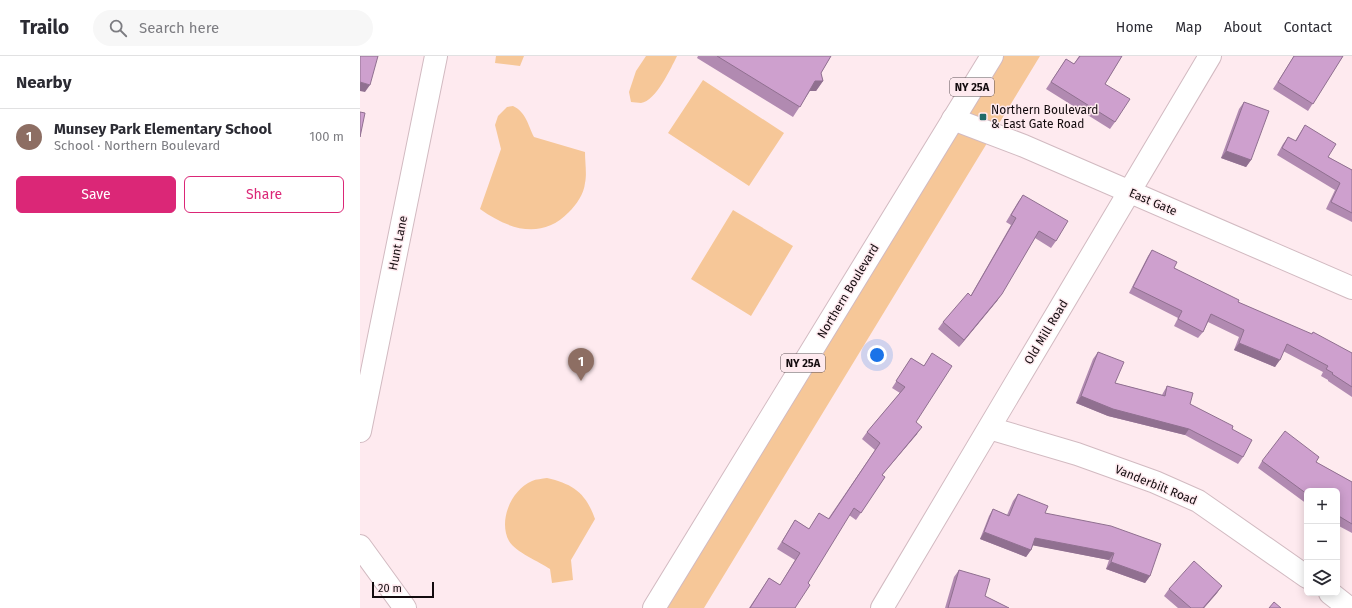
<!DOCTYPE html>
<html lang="en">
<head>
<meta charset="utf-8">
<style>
  :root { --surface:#fff; --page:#f7f7f7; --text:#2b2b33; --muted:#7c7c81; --line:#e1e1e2; --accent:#db2777 }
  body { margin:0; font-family:"Fira Sans",sans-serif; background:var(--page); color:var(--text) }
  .controls { position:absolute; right:12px; bottom:12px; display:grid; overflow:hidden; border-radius:6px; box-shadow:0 2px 10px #0003 }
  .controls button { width:36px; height:36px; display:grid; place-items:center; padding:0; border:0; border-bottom:1px solid var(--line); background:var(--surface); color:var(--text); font:20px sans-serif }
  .scale { position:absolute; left:12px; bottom:10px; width:62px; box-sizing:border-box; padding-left:4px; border:2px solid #130b0e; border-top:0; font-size:11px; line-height:14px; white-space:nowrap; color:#130b0e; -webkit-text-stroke:3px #feeaef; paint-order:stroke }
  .you { position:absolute; left:517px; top:299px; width:14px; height:14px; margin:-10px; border:3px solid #fff; border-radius:50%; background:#1a73e8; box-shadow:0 0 0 6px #1a73e833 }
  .badge { display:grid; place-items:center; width:26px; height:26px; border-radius:50%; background:var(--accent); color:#fff; font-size:13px; font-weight:700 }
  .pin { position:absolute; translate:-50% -33px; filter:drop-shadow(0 1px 2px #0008) }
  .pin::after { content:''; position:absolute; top:21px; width:14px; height:12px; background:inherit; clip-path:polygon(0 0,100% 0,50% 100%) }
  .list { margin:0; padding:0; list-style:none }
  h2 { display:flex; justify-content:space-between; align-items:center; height:52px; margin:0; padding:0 16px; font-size:17px }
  h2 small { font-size:13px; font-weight:400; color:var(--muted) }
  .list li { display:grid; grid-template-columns:26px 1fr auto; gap:12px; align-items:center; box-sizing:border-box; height:56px; padding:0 16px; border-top:1px solid var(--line) }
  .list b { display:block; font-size:15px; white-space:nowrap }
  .list p { margin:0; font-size:13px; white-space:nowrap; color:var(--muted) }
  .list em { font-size:13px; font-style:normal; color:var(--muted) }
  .actions { display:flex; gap:8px; padding:12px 16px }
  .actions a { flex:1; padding:9px 0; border:1px solid var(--accent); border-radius:6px; text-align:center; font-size:14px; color:var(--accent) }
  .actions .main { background:var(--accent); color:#fff }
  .icon { flex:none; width:22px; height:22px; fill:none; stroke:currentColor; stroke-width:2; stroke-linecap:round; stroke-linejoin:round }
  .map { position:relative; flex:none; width:992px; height:552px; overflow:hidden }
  header { display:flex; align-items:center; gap:24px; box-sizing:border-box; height:56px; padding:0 20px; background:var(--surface); border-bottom:1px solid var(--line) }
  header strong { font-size:19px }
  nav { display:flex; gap:22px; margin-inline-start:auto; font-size:14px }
  .search { width:280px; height:36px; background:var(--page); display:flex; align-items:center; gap:10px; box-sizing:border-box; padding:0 14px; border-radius:22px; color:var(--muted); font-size:15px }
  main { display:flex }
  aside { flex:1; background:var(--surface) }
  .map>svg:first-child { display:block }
  .green { fill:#f6c798 }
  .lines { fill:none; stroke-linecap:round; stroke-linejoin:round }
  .minor-casing { stroke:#d2bac1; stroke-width:24 }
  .major-casing { stroke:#d2bac1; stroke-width:24 }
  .minor { stroke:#fff; stroke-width:22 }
  .major { stroke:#fff; stroke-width:22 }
  .wall { fill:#b18ab1 }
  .shaded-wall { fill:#907090 }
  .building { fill:#cea0ce; stroke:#907090 }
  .poi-dot { fill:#1e6a68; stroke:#feeaef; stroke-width:1.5 }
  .labels { text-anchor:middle; stroke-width:3; stroke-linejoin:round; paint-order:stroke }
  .shield { fill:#feeaef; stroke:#5a4e52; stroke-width:1 }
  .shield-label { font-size:11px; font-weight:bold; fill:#130b0e }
  .poi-label { font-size:12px; fill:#130b0e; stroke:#feeaef; text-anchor:start }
  .street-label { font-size:12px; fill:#130b0e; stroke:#feeaef }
</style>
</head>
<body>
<header>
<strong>Trailo</strong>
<div class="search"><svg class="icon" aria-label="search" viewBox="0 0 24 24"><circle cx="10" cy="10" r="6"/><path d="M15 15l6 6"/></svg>Search here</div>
<nav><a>Home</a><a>Map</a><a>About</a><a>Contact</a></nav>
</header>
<main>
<aside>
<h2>Nearby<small></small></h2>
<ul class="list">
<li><span class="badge" style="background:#8d6e63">1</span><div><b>Munsey Park Elementary School</b><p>School · Northern Boulevard</p></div><em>100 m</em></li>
</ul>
<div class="actions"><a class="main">Save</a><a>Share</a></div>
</aside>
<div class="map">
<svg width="992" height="552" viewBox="0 0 992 552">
  <rect width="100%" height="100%" fill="#feeaef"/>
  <!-- green -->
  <path class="green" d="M 136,0 L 164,0 L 160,10 L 135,7 Z
    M 286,0 L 317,0 C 311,12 296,45 281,47 C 278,47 274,46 271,46 L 269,36 L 276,15 Z
    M 632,0 L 680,0 L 344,552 L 293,552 Z
    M 343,24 L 424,77 L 389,130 L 308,77 Z
    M 153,50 C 166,56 168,69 174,81 L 225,96 C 225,106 227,118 225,127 C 224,138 216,149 209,156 C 181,185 148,173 120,153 L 141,93 L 135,69 L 138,60 L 147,51 Z
    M 373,154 L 433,190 L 391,260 L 331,223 Z
    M 187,422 C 213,428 226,437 235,463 L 211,504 L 213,524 L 192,527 L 190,513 C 180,506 155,496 149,485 C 138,465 151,434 172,425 C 176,423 182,423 187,422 Z"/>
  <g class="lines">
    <!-- minor casing -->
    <g class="minor-casing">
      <path id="minor" d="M 593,63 L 664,90 L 992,232
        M 629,372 L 717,398 L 795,426 L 838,445 L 947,521
        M 0,375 L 76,0
        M 0,490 L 45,552
        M 970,537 L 989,552
        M 522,552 L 850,0"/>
    </g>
    <!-- major casing -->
    <g class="major-casing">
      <path id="major" d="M 294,552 L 632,0"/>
    </g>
    <!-- minor -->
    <use href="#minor" class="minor"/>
    <!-- major -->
    <use href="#major" class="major"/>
  </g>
  <!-- wall -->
  <path class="wall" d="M 338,0 L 471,0 L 461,17 L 463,25 L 456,35 L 450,35 L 433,61 L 337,2 Z
    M 719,0 L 762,0 L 745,28 L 755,66 L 750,73 L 686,33 L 706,3 L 714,8 Z
    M 934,0 L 983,0 L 948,55 L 913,33 Z
    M 884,46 L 891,104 L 886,111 L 861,102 L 879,53 Z
    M 945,69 L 968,101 L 992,114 L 992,166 L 966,153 L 975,134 L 917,99 L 923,88 L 928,81 L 935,85 Z
    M 663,139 L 696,185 L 691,192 L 675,182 L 637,245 L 599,291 L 578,273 L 583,266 L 611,239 L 651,169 L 646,166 L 658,146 Z
    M 792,194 L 814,212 L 878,246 L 992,297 L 992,341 L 968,325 L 968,324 L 961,320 L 963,316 L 923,295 L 915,311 L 874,294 L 879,281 L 848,266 L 843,276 L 838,282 L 814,270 L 818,262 L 769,237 L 788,200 Z
    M 738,296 L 755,327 L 802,339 L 803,337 L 807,330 L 830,348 L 872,373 L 883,401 L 878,408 L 825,379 L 748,360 L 716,347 L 733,303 Z
    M 572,297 L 556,366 L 557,378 L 522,419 L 525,421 L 496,464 L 489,459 L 448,527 L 435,552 L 389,552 L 409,522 L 420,529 L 435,504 L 417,493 L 435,464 L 449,473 L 459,457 L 468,463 L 515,394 L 502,383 L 507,376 L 540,337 L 532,332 L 551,302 L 564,310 Z
    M 902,405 L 956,406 L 992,426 L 992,477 L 977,469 L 977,435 L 947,435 L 947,448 L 898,412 Z
    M 658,438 L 685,457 L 790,520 L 785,527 L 746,513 L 749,504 L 673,489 L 671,494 L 666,501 L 620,483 L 629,460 L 633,453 L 647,459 L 653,445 Z
    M 599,514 L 625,540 L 649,552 L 585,552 L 594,521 Z
    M 862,530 L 857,537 L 844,552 L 818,552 L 804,540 L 809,533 Z"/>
  <!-- shaded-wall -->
  <path class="shaded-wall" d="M 455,25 L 463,25 L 456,35 L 449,35 Z
    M 0,26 L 10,29 L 5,36 L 0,35 Z
    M 866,95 L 891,104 L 886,111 L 861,102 Z
    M 642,238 L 637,245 L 599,291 L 604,284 Z
    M 879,287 L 920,304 L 915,311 L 874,294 Z
    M 721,340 L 829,373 L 825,379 L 748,360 L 716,347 Z
    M 562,371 L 557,378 L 517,425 Z
    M 624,476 L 671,494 L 666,501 L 620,483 Z
    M 675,482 L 754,497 L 749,504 L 671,489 Z
    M 751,506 L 790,520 L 785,527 L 746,513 Z
    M 862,530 L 857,537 L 844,552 L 843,552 Z"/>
  <!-- building -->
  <path class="building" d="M 0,0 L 18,0 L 10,29 L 0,26 Z
    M 357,0 L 471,0 L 461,17 L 463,25 L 455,25 L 440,51 Z
    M 720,0 L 762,0 L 745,28 L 770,43 L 755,66 L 691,26 L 706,3 L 714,8 Z
    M 934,0 L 983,0 L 953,48 L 918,26 Z
    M 884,46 L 909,55 L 891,104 L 866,95 Z
    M 0,56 L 5,57 L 0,81 Z
    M 945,69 L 976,88 L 968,101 L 992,114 L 992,157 L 971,146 L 980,127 L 922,92 L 928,81 L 936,85 Z
    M 663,139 L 708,165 L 696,185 L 679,175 L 642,238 L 604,284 L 583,266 L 608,237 L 611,240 L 656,162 L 651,159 Z
    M 792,194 L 817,206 L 814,212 L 879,244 L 878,246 L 952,278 L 953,276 L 992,297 L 992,331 L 972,318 L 973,317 L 966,313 L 968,310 L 927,288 L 920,304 L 879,287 L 884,274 L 851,258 L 843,276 L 818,263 L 822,255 L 773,231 Z
    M 738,296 L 764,306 L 755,327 L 805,340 L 807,330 L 833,337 L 830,348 L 873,370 L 872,373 L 892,384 L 883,401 L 829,373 L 753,353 L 721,340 Z
    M 572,297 L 592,310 L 556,366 L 562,371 L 522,419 L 525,421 L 501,457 L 494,452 L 448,527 L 450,529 L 435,552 L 390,552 L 409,522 L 420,529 L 440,497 L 422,486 L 435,464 L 449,473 L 459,457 L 469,463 L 520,387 L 507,376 L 545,331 L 536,325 L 551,302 L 564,310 Z
    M 925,375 L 959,401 L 956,406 L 992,426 L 992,468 L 977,459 L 977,435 L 947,435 L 947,438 L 902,405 Z
    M 658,438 L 688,450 L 685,457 L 751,470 L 801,488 L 790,520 L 751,506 L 754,497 L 675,482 L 671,494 L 624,476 L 633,453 L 649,460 Z
    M 834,505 L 862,530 L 843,552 L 831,552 L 809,533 Z
    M 599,514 L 630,523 L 625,540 L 649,552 L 588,552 Z
    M 914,546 L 921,552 L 909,552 Z"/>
  <!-- markers -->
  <rect class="poi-dot" x="619" y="57" width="8" height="8" rx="2"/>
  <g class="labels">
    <!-- shield labels -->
    <g class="shield">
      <rect x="590" y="22" width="44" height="18" rx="3"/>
      <rect x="421" y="298" width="44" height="18" rx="3"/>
    </g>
    <g class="shield-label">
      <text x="612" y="35">NY 25A</text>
      <text x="443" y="311">NY 25A</text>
    </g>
    <!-- poi labels -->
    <g class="poi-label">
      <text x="631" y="58">Northern Boulevard<tspan x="631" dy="14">&amp; East Gate Road</tspan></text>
    </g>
    <!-- street labels -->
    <g class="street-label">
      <text transform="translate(793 146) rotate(23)" y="4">East Gate</text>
      <text transform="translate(38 187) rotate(-79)" y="4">Hunt Lane</text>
      <text transform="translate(488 235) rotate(-59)" y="4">Northern Boulevard</text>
      <text transform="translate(686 276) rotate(-59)" y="4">Old Mill Road</text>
      <text transform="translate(796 429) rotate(22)" y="4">Vanderbilt Road</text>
    </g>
  </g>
</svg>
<div class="controls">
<button>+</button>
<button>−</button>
<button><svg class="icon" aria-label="layers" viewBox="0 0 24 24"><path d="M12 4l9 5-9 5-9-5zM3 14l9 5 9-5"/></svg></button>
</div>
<div class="scale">20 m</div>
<div class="you"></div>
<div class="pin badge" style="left:221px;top:325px;background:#8d6e63">1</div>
</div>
</main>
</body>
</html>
